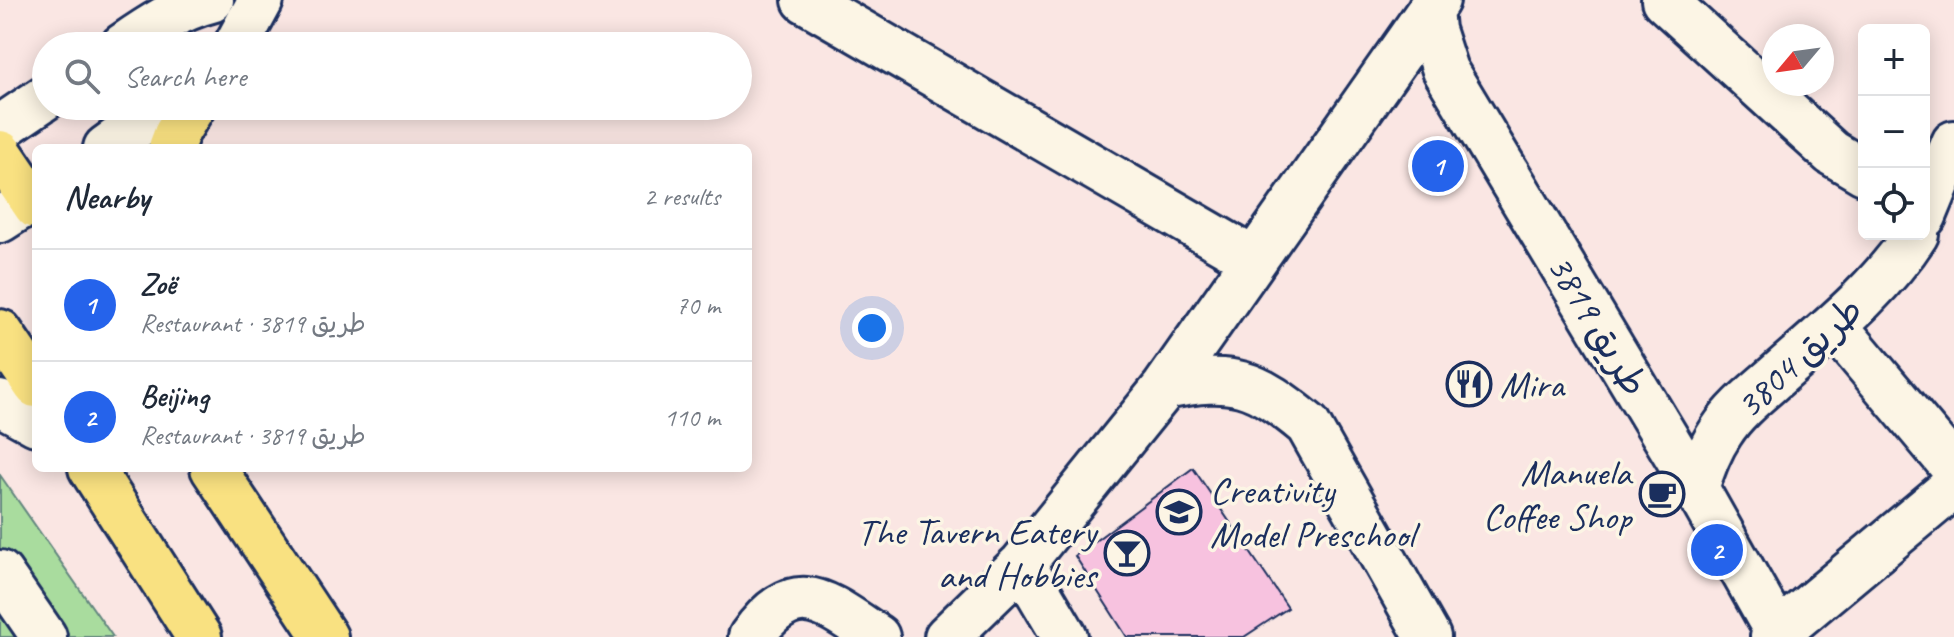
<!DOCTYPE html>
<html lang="en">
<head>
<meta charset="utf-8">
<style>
  :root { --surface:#fff; --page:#f2f2f3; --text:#1f2937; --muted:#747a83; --line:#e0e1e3; --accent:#2563eb }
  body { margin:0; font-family:Caveat,"Playpen Sans Arabic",sans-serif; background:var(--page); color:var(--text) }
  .controls { position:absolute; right:24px; top:24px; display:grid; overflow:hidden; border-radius:12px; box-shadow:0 4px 20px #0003 }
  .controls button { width:72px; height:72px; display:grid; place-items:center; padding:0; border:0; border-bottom:2px solid var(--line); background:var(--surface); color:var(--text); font:40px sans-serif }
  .compass { position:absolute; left:1762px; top:24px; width:72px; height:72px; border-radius:50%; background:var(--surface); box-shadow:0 4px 20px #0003; rotate:241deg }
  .you { position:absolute; left:872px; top:328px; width:28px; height:28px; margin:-20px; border:6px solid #fff; border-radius:50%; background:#1a73e8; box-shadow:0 0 0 12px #1a73e833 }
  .badge { display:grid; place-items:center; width:52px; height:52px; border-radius:50%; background:var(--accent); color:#fff; font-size:26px; font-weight:700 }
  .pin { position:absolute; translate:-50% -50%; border:4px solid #fff; box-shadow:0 2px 8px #0006 }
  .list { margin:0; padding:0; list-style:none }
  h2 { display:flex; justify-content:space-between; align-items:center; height:104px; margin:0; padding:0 32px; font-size:34px }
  h2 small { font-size:26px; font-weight:400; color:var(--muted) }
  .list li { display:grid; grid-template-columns:52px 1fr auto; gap:24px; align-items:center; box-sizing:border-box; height:112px; padding:0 32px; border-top:2px solid var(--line) }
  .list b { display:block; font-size:30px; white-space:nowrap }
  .list p { margin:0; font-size:26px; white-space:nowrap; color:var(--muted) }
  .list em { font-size:26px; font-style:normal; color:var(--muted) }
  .icon { flex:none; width:44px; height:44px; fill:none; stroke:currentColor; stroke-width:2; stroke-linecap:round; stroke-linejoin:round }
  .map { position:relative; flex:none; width:1954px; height:637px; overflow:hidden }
  .search { position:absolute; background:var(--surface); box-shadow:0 4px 20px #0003; left:32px; top:32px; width:720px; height:88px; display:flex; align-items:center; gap:20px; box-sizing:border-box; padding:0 28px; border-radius:44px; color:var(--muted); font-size:30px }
  .panel { position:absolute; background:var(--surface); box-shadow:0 4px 20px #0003; left:32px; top:144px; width:720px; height:328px; border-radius:12px }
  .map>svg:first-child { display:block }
  .green { fill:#a9dc9e; stroke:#62867e; stroke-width:2 }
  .building { fill:#f7c2df; stroke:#1b2f5e; stroke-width:2 }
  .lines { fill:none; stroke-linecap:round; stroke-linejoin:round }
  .minor-casing { stroke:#1b2f5e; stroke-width:50 }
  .major-casing { stroke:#1b2f5e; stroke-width:50 }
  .minor { stroke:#fcf5e5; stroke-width:44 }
  .major { stroke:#f9e181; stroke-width:44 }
  .labels { text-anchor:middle; stroke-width:7; stroke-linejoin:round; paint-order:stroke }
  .street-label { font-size:38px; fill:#1b2f5e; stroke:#fcf5e5 }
  .poi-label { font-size:38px; fill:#1b2f5e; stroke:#fcf5e5; text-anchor:start }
</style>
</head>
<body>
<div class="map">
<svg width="1954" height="637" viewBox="0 0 1954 637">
  <rect width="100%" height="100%" fill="#fae6e3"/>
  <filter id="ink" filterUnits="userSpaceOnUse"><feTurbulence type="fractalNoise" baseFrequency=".0125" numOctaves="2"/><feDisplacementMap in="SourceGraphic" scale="16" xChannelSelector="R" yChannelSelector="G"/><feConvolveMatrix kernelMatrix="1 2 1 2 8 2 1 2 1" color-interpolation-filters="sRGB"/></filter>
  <g filter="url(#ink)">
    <!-- green -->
    <path class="green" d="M 0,475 L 113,637 L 0,637 Z"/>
    <!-- building -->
    <path class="building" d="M 1193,468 L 1288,608 L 1244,637 L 1127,637 L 1075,556 Z"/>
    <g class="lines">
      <!-- minor casing -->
      <g class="minor-casing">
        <path id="minor" d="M 805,0 L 1254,260
          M 1664,0 L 1832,153 L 1864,172
          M 1430,9 L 1432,30 L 1445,70 L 1696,488 L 1780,637
          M 123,46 C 149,28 179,8 211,0
          M 236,46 L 261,0
          M 0,128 L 46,97
          M 106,148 L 164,106
          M 1924,216 L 1954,143
          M 0,220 L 36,197
          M 1835,326 L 1954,468
          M 1165,387 C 1233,373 1255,381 1308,425 L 1428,637
          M 0,403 L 36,423
          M 1696,488 C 1703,468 1709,450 1721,432 C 1736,408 1761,390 1782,371 C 1830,329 1881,288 1916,234
          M 1022,564 L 1065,637
          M 0,573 L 44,637
          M 751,637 C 796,574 825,603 877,637
          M 947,637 L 1022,564 L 1165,387 L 1437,0
          M 1773,637 L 1954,486"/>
      </g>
      <!-- major casing -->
      <g class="major-casing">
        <path id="major" d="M 171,148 L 177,132 L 193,106
          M 0,153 L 36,206
          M 0,332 L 36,385
          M 91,468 L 199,637
          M 213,468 L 325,637"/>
      </g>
      <!-- minor -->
      <use href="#minor" class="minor"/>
      <!-- major -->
      <use href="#major" class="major"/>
    </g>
  </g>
  <!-- icons -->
  <defs>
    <g id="restaurant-ring" transform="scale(2.3)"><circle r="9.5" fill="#fcf5e5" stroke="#1b2f5e" stroke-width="1.5"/><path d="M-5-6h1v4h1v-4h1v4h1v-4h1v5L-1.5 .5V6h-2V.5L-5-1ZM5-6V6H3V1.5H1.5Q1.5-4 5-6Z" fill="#1b2f5e"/></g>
    <g id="cafe-ring" transform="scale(2.3)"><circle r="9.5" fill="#fcf5e5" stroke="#1b2f5e" stroke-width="1.5"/><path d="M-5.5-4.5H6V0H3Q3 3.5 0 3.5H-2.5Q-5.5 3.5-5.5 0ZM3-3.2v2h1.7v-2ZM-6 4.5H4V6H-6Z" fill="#1b2f5e"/></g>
    <g id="school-ring" transform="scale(2.3)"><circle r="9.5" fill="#fcf5e5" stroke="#1b2f5e" stroke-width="1.5"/><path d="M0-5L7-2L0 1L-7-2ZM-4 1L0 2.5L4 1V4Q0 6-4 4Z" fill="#1b2f5e"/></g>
    <g id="bar-ring" transform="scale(2.3)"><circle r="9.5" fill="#fcf5e5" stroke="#1b2f5e" stroke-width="1.5"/><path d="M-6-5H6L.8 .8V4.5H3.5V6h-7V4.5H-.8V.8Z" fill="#1b2f5e"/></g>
  </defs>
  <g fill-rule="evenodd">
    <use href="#restaurant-ring" x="1469" y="384"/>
    <use href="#cafe-ring" x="1662" y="494"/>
    <use href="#school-ring" x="1179" y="512"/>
    <use href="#bar-ring" x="1127" y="553"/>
  </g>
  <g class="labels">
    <!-- street labels -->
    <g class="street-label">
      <text transform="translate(1598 325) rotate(59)" y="13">طريق 3819</text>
      <text transform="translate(1799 357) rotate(-43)" y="13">طريق 3804</text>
    </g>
    <!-- poi labels -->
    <g class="poi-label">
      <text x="1500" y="397">Mira</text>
      <text x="1631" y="485" text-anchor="end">Manuela<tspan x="1631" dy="44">Coffee Shop</tspan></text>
      <text x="1210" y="503">Creativity<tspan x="1210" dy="44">Model Preschool</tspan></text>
      <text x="1096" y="544" text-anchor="end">The Tavern Eatery<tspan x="1096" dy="44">and Hobbies</tspan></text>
    </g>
  </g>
</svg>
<div class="controls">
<button>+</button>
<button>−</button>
<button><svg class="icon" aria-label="locate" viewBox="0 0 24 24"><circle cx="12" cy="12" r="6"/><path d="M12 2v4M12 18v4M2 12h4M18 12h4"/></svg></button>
</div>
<svg class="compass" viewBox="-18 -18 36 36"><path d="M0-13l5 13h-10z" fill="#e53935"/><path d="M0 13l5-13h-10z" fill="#747a83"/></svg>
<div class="you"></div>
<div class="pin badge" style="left:1438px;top:166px">1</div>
<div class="pin badge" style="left:1717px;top:550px">2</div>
<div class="search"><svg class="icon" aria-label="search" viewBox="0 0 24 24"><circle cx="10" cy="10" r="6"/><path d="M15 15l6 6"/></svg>Search here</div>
<section class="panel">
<h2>Nearby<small>2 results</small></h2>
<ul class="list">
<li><span class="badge">1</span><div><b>Zoë</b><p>Restaurant · طريق 3819</p></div><em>70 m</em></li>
<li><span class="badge">2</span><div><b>Beijing</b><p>Restaurant · طريق 3819</p></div><em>110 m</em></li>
</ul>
</section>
</div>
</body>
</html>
